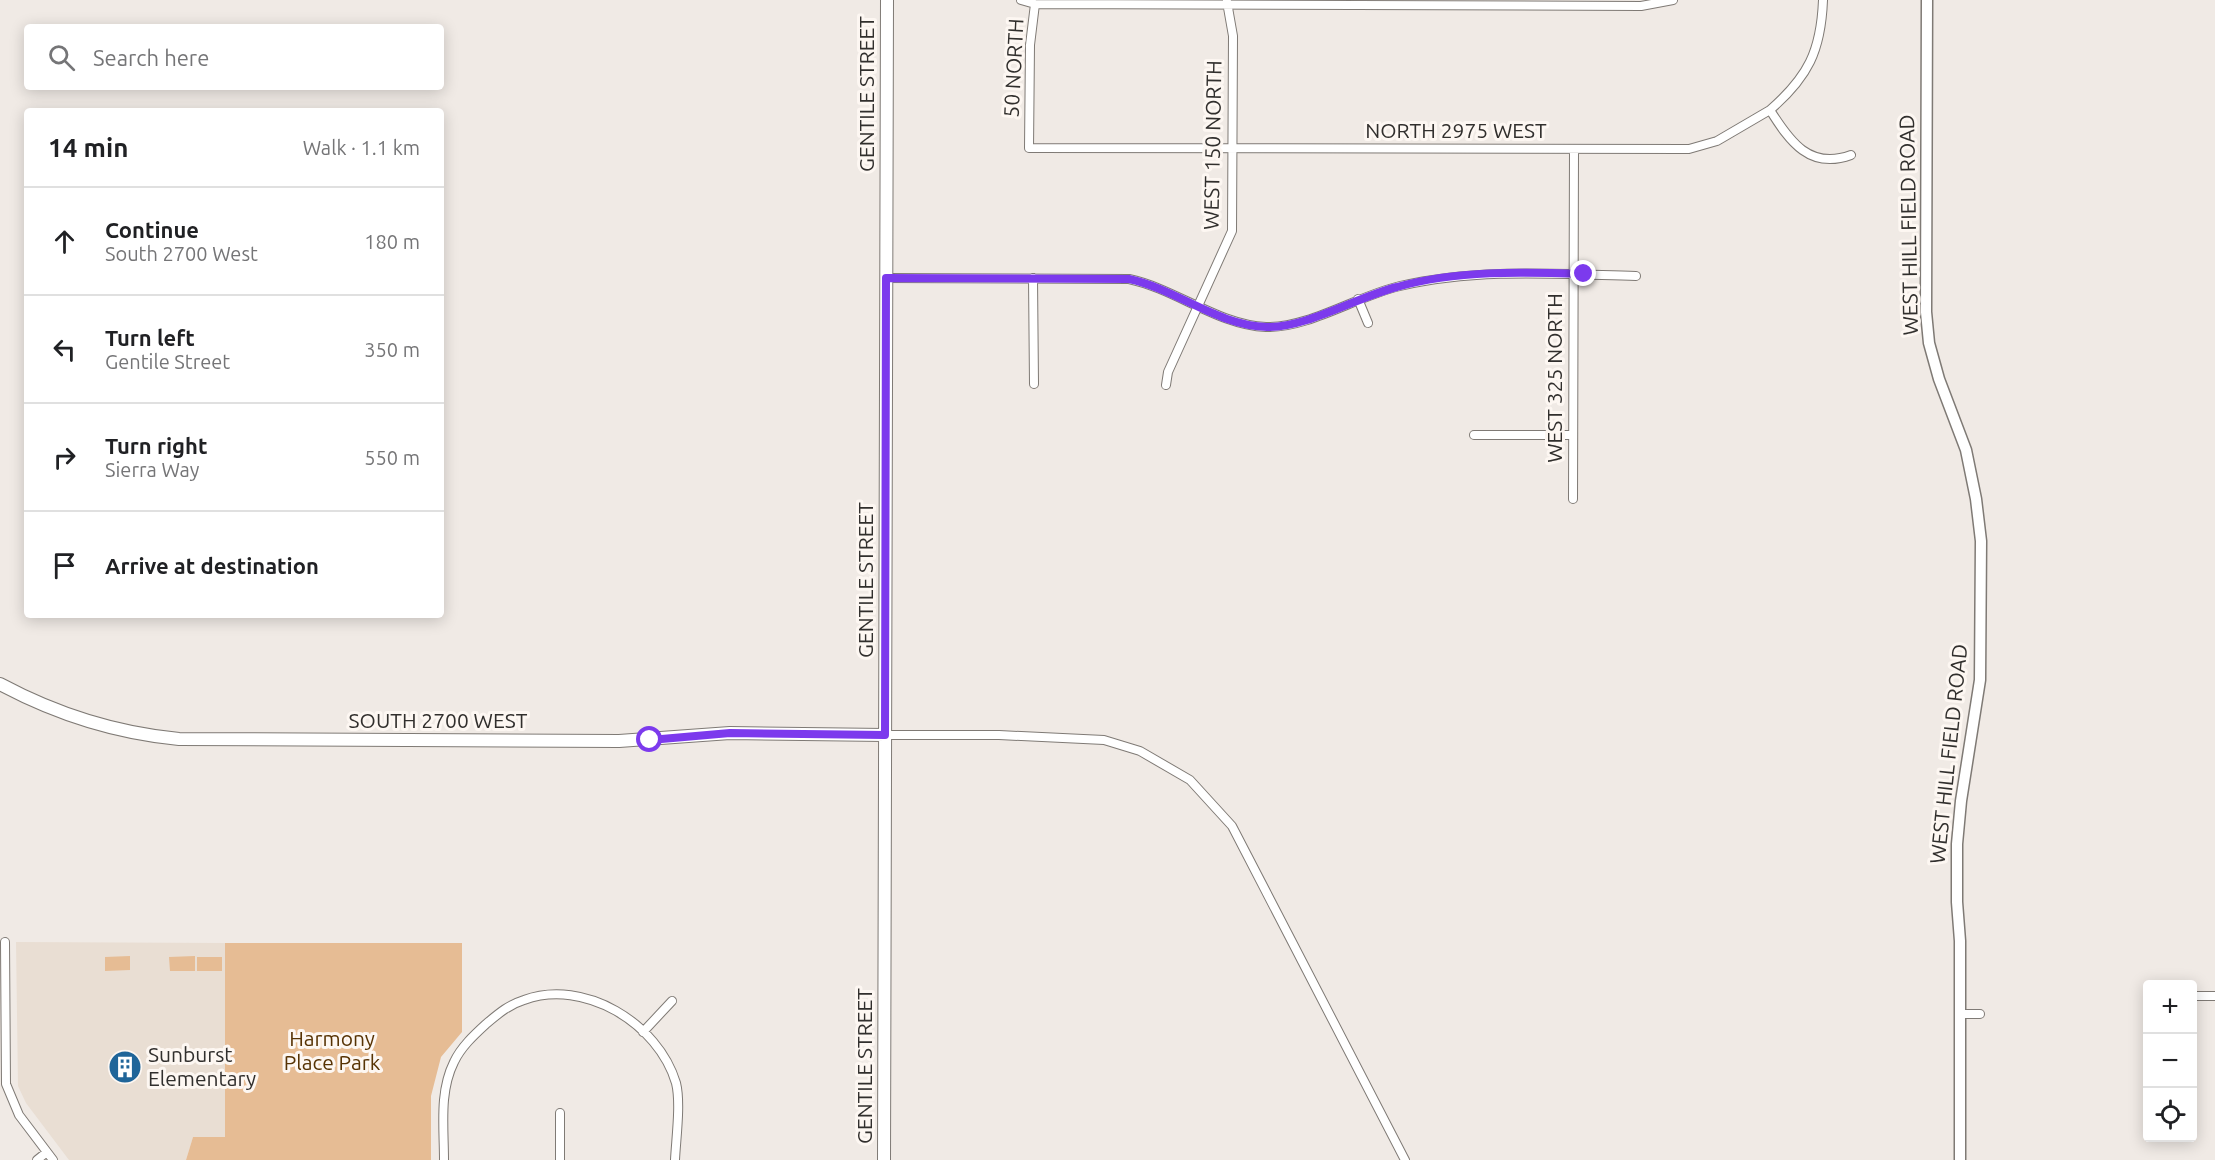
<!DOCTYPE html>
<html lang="en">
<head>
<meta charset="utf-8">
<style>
  :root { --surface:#fff; --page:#f6f6f6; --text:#202124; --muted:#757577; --line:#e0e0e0 }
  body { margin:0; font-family:Ubuntu,sans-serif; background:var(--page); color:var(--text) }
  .controls { position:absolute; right:18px; bottom:18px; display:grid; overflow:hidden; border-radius:6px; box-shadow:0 3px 15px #0003 }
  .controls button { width:54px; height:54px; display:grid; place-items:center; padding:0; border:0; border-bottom:2px solid var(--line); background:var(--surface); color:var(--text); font:30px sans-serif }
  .stop { position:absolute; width:18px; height:18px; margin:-14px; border:4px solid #7c3aed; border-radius:50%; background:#fff }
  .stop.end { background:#7c3aed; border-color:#fff; box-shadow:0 2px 6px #0008 }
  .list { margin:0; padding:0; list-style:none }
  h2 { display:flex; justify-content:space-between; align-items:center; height:78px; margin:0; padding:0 24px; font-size:26px }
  h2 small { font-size:20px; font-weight:400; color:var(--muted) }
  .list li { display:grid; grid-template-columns:39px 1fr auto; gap:18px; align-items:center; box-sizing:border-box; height:108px; padding:0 24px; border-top:2px solid var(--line) }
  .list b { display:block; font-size:22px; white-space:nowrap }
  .list p { margin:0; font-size:20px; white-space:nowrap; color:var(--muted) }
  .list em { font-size:20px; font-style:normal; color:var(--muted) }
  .icon { flex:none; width:33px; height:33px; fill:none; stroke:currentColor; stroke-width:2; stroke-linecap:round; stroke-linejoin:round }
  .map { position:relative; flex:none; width:2215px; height:1160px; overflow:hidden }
  .search { position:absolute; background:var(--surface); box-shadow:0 3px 15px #0003; left:24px; top:24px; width:420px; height:66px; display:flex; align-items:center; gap:15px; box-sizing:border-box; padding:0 21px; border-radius:6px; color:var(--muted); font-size:22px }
  .panel { position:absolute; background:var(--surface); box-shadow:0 3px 15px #0003; left:24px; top:108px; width:420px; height:510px; border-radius:6px }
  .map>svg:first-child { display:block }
  .built { fill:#e9ded3 }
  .green { fill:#e6bc94 }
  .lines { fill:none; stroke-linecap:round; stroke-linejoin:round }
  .minor-casing { stroke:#7f7a75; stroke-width:10 }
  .tertiary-casing { stroke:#7f7a75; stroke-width:13 }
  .secondary-casing { stroke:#7f7a75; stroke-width:14 }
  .minor { stroke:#fff; stroke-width:8 }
  .tertiary { stroke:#fff; stroke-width:10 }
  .secondary { stroke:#fff; stroke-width:12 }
  .route { stroke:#7c3aed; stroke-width:8 }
  .labels { text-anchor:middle; stroke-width:6; stroke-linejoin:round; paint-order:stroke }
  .street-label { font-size:21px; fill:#312f2d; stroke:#fdf7f2 }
  .park-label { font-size:21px; fill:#573304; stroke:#fdf7f2 }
  .poi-label { font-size:21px; fill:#312f2d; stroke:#fdf7f2; text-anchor:start }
</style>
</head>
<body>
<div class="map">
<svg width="2215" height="1160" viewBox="0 0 2215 1160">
  <rect width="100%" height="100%" fill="#f0eae5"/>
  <!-- built -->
  <path class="built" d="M 16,942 L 225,943 L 225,1137 L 193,1137 L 186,1160 L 69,1160 L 26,1103 L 18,1086 Z"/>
  <!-- green -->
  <path class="green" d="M 225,943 L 462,943 L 462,1032 L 441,1057 L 431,1096 L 431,1160 L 186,1160 L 193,1137 L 225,1137 Z
    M 130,956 L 130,970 L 105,971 L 105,957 Z
    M 195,956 L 195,971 L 170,971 L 169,957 Z
    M 197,957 L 222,957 L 222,971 L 197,971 Z"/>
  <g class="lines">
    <!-- minor casing -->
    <g class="minor-casing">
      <path id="minor" d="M 1021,0 L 1035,4 L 1030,45 L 1029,148 L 1689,149 L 1717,141 L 1770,110 C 1790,142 1810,170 1851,155
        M 1035,4 L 1641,6 L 1673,0
        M 1770,110 C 1808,77 1821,51 1823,0
        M 886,278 L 1129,279 C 1176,289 1218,325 1266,327 C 1309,328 1357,296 1400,286 C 1477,268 1557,274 1636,276
        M 1033,278 L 1034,384
        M 1358,299 L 1368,323
        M 1166,385 L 1168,372 L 1232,231 L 1233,36 L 1227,2
        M 1474,435 L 1573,435
        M 1573,499 L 1574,149
        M 885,735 L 999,735 L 1104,740 L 1140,751 L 1190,780 L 1232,826 L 1405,1160
        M 5,942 L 6,1084 L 19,1115 L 53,1160
        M 2192,996 L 2215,996
        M 1960,1014 L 1980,1014
        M 643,1032 L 672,1001
        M 37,1160 L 47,1152
        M 444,1160 C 444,1127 439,1092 454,1062 C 461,1047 474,1035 486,1024 C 498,1014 508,1005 524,1000 C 584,978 658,1023 676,1083 C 681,1103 676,1139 675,1160
        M 560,1160 L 560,1113"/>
    </g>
    <!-- tertiary casing -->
    <g class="tertiary-casing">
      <path id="tertiary" d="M 1927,0 L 1926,312 L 1929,343 L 1939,379 L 1966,450 L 1976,499 L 1981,541 L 1980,680 L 1961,801 L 1957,844 L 1957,902 L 1960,941 L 1960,1160"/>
    </g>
    <!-- secondary casing -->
    <g class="secondary-casing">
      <path id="secondary" d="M 0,684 C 56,714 115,733 179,739 L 619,741 L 730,733 L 885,735
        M 884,1160 L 887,0"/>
    </g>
    <!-- minor -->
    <use href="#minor" class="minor"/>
    <!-- tertiary -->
    <use href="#tertiary" class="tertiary"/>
    <!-- secondary -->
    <use href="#secondary" class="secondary"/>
  </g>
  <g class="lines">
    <!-- route -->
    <path class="route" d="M 650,740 L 730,733 L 885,735 L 886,278 L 1129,279 C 1176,289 1218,326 1267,327 C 1306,328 1357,297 1397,287 C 1457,270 1522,272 1584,274"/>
  </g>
  <!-- icons -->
  <defs>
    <g id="building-disc" transform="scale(1.725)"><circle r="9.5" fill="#1f6599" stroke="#fdf7f2"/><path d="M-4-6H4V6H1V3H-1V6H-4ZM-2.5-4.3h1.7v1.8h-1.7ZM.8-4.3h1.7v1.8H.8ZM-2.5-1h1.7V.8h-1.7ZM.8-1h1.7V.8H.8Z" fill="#fff"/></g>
  </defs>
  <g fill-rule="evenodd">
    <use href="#building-disc" x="125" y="1067"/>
  </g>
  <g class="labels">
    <!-- street labels -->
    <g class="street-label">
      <text transform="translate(1014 68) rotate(-87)" y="7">50 NORTH</text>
      <text transform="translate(867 94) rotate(-90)" y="7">GENTILE STREET</text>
      <text x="1456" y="138">NORTH 2975 WEST</text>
      <text transform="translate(1213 145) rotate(-89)" y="7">WEST 150 NORTH</text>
      <text transform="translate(1909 225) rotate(-91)" y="7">WEST HILL FIELD ROAD</text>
      <text transform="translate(1555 378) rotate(-90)" y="7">WEST 325 NORTH</text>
      <text transform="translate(866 580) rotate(-90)" y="7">GENTILE STREET</text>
      <text x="438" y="728">SOUTH 2700 WEST</text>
      <text transform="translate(1949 754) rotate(-84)" y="7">WEST HILL FIELD ROAD</text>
      <text transform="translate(865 1066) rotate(-90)" y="7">GENTILE STREET</text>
    </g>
    <!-- park labels -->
    <g class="park-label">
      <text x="332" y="1046">Harmony<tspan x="332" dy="24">Place Park</tspan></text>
    </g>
    <!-- poi labels -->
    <g class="poi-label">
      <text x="148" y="1062">Sunburst<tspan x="148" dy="24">Elementary</tspan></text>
    </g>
  </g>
</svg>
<div class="controls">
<button>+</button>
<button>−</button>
<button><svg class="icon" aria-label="locate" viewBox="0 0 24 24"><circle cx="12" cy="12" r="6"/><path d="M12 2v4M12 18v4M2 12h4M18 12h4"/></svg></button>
</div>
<div class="stop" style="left:650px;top:740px"></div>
<div class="stop end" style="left:1584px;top:274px"></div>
<div class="search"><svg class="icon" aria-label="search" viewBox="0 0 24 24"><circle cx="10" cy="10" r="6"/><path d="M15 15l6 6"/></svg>Search here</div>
<section class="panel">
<h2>14 min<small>Walk · 1.1 km</small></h2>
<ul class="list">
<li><svg class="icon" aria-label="ahead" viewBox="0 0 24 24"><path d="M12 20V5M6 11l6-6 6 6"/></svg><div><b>Continue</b><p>South 2700 West</p></div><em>180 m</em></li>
<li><svg class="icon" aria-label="left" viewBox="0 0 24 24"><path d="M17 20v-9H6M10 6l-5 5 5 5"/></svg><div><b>Turn left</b><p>Gentile Street</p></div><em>350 m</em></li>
<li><svg class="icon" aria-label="right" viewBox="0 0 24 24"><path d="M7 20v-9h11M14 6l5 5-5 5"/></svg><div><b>Turn right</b><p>Sierra Way</p></div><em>550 m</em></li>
<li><svg class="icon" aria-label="arrive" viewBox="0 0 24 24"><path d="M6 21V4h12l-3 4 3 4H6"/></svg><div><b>Arrive at destination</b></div></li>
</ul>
</section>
</div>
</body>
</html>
